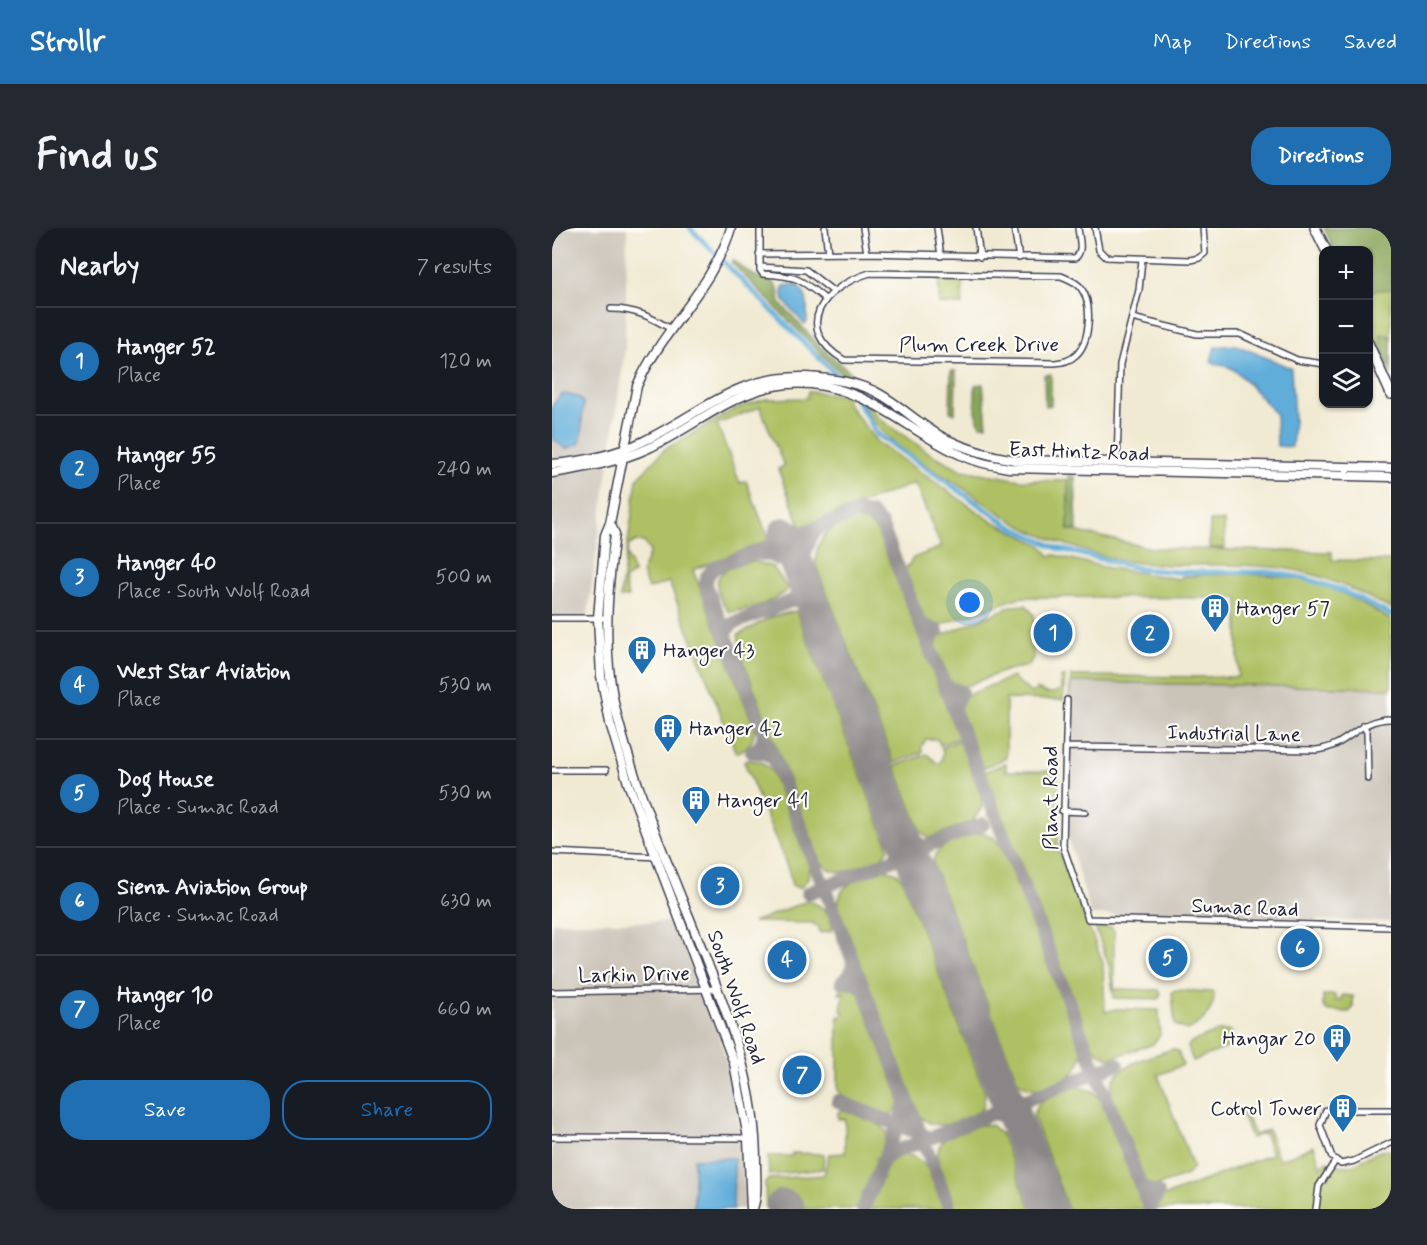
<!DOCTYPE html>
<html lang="en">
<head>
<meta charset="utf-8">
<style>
  :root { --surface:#171b24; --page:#242831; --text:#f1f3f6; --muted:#9ea1a6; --line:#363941; --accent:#1f6fb2 }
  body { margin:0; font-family:Mynerve,sans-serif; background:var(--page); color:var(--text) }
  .controls { position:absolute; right:18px; top:18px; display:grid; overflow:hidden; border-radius:12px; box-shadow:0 2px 4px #0004 }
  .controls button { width:54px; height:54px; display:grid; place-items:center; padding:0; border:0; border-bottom:2px solid var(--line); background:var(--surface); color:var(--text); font:30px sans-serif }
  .you { position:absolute; left:418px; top:375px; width:21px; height:21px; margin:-15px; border:4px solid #fff; border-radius:50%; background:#1a73e8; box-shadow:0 0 0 9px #1a73e833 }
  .badge { display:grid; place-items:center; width:39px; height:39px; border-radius:50%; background:var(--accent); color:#fff; font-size:20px; font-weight:700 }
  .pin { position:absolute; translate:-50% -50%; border:3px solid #fff; box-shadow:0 2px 6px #0006 }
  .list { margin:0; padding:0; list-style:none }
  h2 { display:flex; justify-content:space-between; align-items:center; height:78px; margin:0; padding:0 24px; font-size:26px }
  h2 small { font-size:20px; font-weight:400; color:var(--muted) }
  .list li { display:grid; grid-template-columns:39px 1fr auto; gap:18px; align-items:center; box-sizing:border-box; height:108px; padding:0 24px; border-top:2px solid var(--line) }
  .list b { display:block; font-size:22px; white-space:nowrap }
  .list p { margin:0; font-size:20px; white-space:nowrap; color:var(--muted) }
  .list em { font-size:20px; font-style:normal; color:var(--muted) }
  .actions { display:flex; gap:12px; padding:18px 24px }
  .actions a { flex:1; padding:14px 0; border:2px solid var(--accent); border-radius:24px; text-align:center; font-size:21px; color:var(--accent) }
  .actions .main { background:var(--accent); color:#fff }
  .icon { flex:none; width:33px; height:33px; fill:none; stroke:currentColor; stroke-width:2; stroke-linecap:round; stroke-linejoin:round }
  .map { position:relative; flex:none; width:839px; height:981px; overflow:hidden; border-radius:24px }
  header { display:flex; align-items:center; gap:36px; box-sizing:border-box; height:84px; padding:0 30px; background:var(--accent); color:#fff }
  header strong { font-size:28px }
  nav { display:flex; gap:33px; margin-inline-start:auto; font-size:21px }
  .intro { display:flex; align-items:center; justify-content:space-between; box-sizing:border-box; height:144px; padding:0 36px }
  h1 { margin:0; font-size:42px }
  .button { padding:15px 27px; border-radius:24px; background:var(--accent); color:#fff; font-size:21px; font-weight:700 }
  main { display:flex; gap:36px; padding:0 36px }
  aside { flex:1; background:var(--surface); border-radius:24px; box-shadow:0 2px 4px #0004 }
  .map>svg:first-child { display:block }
  .industrial { fill:#cac3b8 }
  .green { fill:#aec064; stroke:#687150; stroke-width:1.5 }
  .forest { fill:#8aa65a; stroke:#56644a; stroke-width:1.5 }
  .water { fill:#61adda; stroke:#42688a; stroke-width:1.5 }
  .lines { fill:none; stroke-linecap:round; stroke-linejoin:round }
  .canal { stroke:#61adda; stroke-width:5 }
  .taxiway { stroke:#8a8687; stroke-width:14 }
  .runway { stroke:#8a8687; stroke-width:34 }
  .minor-casing { stroke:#414052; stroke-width:8 }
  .secondary-casing { stroke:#414052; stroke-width:11 }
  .primary-casing { stroke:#414052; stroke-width:12 }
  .minor { stroke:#fff; stroke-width:5 }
  .secondary { stroke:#fff; stroke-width:8 }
  .primary { stroke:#fff; stroke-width:9 }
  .labels { text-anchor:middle; stroke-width:4.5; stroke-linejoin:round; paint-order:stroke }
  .street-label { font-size:21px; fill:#22223b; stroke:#fdfcf7 }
  .poi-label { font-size:21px; fill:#22223b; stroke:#fdfcf7; text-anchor:start }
</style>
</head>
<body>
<header>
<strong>Strollr</strong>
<nav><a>Map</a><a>Directions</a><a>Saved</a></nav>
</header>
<div class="intro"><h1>Find us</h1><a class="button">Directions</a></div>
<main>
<aside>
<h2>Nearby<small>7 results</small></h2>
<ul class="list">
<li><span class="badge">1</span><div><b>Hanger 52</b><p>Place</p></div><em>120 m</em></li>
<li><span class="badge">2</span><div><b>Hanger 55</b><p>Place</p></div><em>240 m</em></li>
<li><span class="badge">3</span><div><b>Hanger 40</b><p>Place · South Wolf Road</p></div><em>500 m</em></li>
<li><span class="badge">4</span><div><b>West Star Aviation</b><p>Place</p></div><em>530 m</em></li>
<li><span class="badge">5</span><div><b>Dog House</b><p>Place · Sumac Road</p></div><em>530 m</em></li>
<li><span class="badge">6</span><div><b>Siena Aviation Group</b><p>Place · Sumac Road</p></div><em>630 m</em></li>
<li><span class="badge">7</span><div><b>Hanger 10</b><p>Place</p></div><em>660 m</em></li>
</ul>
<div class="actions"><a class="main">Save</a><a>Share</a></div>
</aside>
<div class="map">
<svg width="839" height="981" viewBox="0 0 839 981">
  <rect width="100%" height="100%" fill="#fdfcf7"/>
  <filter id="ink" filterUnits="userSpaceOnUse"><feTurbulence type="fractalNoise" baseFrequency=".0167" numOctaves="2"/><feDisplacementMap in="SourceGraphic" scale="12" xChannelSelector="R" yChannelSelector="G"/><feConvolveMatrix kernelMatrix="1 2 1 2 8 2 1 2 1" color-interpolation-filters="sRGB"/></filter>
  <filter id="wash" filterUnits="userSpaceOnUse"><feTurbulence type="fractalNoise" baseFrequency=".008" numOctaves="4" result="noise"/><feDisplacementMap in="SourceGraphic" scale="24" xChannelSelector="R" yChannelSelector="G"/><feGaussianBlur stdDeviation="1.35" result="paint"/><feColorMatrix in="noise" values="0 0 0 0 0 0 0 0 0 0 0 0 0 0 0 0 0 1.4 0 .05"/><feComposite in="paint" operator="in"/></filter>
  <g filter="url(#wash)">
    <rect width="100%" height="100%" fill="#f1ead3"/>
    <!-- industrial -->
    <path class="industrial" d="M 0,0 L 75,0 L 73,122 L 35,390 L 0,390 Z
      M 519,454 L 839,460 L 839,694 L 539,687 L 515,605 Z
      M 0,694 L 122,694 L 162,787 L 185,877 L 195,981 L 0,981 Z"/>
    <!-- green -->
    <path class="green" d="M 772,0 L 839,0 L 839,147 L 817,98 L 816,22 L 782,22 Z
      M 387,49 L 411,49 L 410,77 L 387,76 Z
      M 256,163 L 296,168 L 294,174 L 325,214 L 438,292 L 489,317 L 498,328 L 503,327 L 552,339 L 627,351 L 631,348 C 680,346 731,342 778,360 C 799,368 819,381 839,392 L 839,460 L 519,454 L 517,472 L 519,448 L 686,449 L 686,370 L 468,369 L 386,398 C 366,396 360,358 353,342 L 361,330 L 389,319 L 363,255 L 249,299 L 226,241 L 232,238 L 208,179 L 165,196 L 188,255 L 194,253 L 217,312 L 141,342 L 202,499 C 203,512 197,520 184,525 L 117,354 L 96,361 L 90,344 L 98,323 L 92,314 L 84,313 L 76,318 L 75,327 L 82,345 L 72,352 L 76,369 L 68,370 L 85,251 L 113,221 L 183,181 L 213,171 L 255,170 Z
      M 309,173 L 317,177 L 326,189 L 336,197 L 379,226 L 410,242 L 469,252 L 516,253 L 517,302 L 600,320 L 780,324 L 780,332 L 839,333 L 839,381 C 803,362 770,345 729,340 C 679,333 629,341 579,334 C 551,330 510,316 484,305 C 452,291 425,268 395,250 C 360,229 327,210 309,173 Z
      M 305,291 L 316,294 L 326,304 L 407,510 L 388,517 L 385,511 L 374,511 L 369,520 L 371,524 L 342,535 L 264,338 C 262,310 279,296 305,291 Z
      M 658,293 L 672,293 L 673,320 L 657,320 Z
      M 201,333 L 221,339 L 236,361 C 219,376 199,381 177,384 C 154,352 165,340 201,333 Z
      M 474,377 L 482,387 L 481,430 L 476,438 L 455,442 L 411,459 L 399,456 L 384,419 L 386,409 L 460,378 Z
      M 244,383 L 335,615 L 336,621 C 330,634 293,648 279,642 C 274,641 271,636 268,633 L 189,426 L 186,407 L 219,389 Z
      M 513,448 L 511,472 L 454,471 L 454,530 L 431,540 L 407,478 L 410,469 L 460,449 L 479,465 L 485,461 C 494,466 500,467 509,461 L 509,450 Z
      M 408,512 L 429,566 L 430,579 L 421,593 L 377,610 L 369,604 L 343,538 L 375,526 L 385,535 L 389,535 L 391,524 L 389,520 Z
      M 195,532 L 209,534 L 219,542 L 257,638 L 256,651 L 248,660 L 240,658 L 236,641 L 192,534 Z
      M 454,535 L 454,543 L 502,543 L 502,546 L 506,546 L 506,622 L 551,735 L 553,784 L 564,781 L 607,782 L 608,807 L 601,816 L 558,830 L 548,826 L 539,816 L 433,544 Z
      M 431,605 L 441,609 L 450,620 L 530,822 C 531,850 488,872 466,854 L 381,636 C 381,616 413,606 431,605 Z
      M 333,641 L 345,645 L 350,651 L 433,865 L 431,880 C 413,894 384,906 367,887 L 287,683 C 281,654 313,649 333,641 Z
      M 255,673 C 269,676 283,687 279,703 L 267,705 L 267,698 L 262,697 L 262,695 L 201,694 Z
      M 543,699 L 559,699 L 562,703 L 562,761 L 606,762 L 609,765 L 607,771 L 562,770 L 557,737 Z
      M 292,758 L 301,760 L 307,765 L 347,868 L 348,876 L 340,886 C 327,887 294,873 286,863 L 286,788 L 289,789 L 292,785 L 289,783 L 292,765 L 287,766 Z
      M 623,762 L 662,764 C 663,781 651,796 635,802 L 623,797 L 620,765 Z
      M 771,767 L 783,767 L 783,772 L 789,772 L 790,767 L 801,768 L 801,780 L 797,784 L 776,783 L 771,778 Z
      M 667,803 L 679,803 L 679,818 L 641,833 L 636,819 L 639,814 Z
      M 620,821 L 626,823 L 631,837 L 606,847 L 641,939 L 635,947 L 601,959 L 593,953 L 560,870 C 552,837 597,830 620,821 Z
      M 525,859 L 541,863 L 549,873 L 592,981 L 516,981 L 481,887 C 485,869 509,863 525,859 Z
      M 292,882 L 328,897 L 335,904 L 334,913 L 306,981 L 254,981 L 235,971 L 229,981 L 214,981 L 213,955 L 217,951 L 272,947 L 277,926 L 293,925 L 293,891 L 286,891 L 286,884 Z
      M 693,884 L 702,907 L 716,902 L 727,932 L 762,918 L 769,940 L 775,933 C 805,948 810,925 836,921 L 839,925 L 839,981 L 604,981 L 610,969 L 720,926 L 712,905 L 699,910 L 689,885 Z
      M 427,897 L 439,897 L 449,906 L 479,981 L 404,981 C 398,964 375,929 391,913 C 400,905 416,901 427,897 Z
      M 240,925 L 272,926 L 271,941 L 217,947 L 216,928 L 240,928 Z
      M 349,927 C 378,925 383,959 392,981 L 315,981 L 334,937 Z"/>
    <!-- forest -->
    <path class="forest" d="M 772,0 L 828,0 L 839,17 L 839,61 L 817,63 L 816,22 L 782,22 Z
      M 180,32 L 203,48 L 220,53 L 226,61 L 228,75 L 269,119 L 310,154 L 295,150 L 281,138 L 180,35 Z
      M 829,106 L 839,108 L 839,141 L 829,118 Z
      M 399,143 L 404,143 L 403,185 L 398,184 Z
      M 499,146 L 499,177 L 493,178 L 492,147 Z
      M 431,156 L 435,197 L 428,197 L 423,184 L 423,157 Z
      M 516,248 L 523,248 L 525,302 L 516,302 Z"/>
    <!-- water -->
    <path class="water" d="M 242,56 C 258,65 255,78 255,94 L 252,96 L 232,73 L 230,62 L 232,58 Z
      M 684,117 L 739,140 L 742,192 L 740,219 L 725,218 L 724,187 C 714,175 690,145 677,139 C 670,136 665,139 659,133 L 663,119 Z
      M 15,166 L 28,170 L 32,176 C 28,190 33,202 27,216 L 14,221 L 0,210 L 0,178 L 9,167 Z
      M 182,930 L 181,981 L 142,981 L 142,931 Z"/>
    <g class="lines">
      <!-- canal -->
      <path class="canal" d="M 138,0 L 299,162 L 325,206 L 458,298 L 505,320 L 589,341 L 624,344 L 717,344 L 752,350 L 789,362 L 839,387"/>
      <!-- taxiway -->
      <path class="taxiway" d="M 201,325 L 218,327 L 247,340 L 260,307 L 268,299
        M 369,396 L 385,403 L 381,407 L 377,418
        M 174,410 L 174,403 L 180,396 L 244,371 L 257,374 L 263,381
        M 393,458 L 409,464 L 401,480
        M 212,506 L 209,517 L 200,524 L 213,525 L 221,530
        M 350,603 L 357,612 L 373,619 L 366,633 L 366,644 L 352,632 L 343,631 L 350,616 Z
        M 256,665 L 431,596
        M 301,734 L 299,746 L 290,754 L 305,755 L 312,761
        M 449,857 L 457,866 L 473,873 L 465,888 L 466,899 L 457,890 L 441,885 L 449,874 Z
        M 286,873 L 374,908
        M 330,933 L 340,925 L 565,836
        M 589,959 L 606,965 L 598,981
        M 311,981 L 353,880 L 354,869
        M 398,981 L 154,357 L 155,348 L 162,340 L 306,284 L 319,286 L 329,296 L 598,981"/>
      <!-- runway -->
      <path class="runway" d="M 233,306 L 498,981
        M 231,978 L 236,981"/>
    </g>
  </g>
  <g filter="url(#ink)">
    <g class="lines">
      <!-- minor casing -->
      <g class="minor-casing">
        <path id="minor" d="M 208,0 L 208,42 L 211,46 C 244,48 248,50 273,71
          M 273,0 L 276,25
          M 311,0 L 315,25
          M 385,0 L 389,28
          M 424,0 L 428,29
          M 462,0 L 467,30
          M 543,0 L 547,22 L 554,29 L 638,32 L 647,30 L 653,25 L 651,0
          M 207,26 L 315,25 L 523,30 C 532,23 527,11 526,0
          M 208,39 L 254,42 L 282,64
          M 318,45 L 509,48 C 516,51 525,54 529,60 C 541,76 538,114 524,127 C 518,133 511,134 503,135 L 292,132 C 239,100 271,59 318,45 Z
          M 59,81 C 83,81 99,89 119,101
          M 580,90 L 645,106 L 688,106 L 745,132 L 772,136
          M 565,235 L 568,136 L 587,62 L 590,31
          M 0,390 L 54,390
          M 515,472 L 511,618 L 536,691 L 839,699
          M 811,497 L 815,504 L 816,551
          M 514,519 L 764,522 C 797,519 804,491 839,491
          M 0,542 L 54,542
          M 510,583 L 533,584
          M 0,624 L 106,629
          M 0,764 L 166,761
          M 839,882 L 774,882 L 768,897 L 780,929 L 789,936 L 802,933 L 839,915
          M 0,909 L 196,910
          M 764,981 L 767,958 L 784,932"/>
      </g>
      <!-- secondary casing -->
      <g class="secondary-casing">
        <path id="secondary" d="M 179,0 C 161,60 110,101 85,158 L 58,295 L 53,307 L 46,390 L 49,448 L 58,495 L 76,555 L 182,835 L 196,910 L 199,981
          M 0,236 C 30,234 66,226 92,213 C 152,184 183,147 255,149 C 276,150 302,154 322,163 C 347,175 368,198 394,211 C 416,222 439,228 463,232 L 839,240
          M 0,245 C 32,240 67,234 97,220 C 156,192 200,144 272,158 C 328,169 360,205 409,227 C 425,235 441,237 457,240 L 839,249
          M 58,295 L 63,306 C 54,369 50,433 67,495 C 88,574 122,650 152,726 C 180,797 204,859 204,936 C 204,952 206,966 201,981"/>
      </g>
      <!-- primary casing -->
      <g class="primary-casing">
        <path id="primary" d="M 763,0 L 774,22
          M 816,115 L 839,166"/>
      </g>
      <!-- minor -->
      <use href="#minor" class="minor"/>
      <!-- secondary -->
      <use href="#secondary" class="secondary"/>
      <!-- primary -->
      <use href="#primary" class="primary"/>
    </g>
  </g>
  <!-- icons -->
  <defs>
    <g id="building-pin" transform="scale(1.5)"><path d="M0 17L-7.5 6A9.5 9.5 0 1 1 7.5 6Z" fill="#1f6fb2" stroke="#fdfcf7"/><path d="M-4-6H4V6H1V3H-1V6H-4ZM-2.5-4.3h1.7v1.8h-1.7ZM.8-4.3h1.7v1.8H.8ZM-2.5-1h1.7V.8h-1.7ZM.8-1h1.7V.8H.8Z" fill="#fff"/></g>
  </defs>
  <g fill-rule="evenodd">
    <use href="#building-pin" x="663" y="380"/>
    <use href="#building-pin" x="90" y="422"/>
    <use href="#building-pin" x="116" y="500"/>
    <use href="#building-pin" x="144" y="572"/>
    <use href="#building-pin" x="785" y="810"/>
    <use href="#building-pin" x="791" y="880"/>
  </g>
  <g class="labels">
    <!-- street labels -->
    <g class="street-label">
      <text x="427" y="123">Plum Creek Drive</text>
      <text transform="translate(527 223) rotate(2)" y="7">East Hintz Road</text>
      <text transform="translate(682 505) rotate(1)" y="7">Industrial Lane</text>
      <text transform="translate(498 570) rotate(-90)" y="7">Plant Road</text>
      <text transform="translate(693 679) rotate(2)" y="7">Sumac Road</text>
      <text transform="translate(82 746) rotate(-1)" y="7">Larkin Drive</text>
      <text transform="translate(185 769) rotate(71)" y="7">South Wolf Road</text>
    </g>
    <!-- poi labels -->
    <g class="poi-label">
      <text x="684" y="387">Hanger 57</text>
      <text x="111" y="429">Hanger 43</text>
      <text x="137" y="507">Hanger 42</text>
      <text x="165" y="579">Hanger 41</text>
      <text x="764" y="817" text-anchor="end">Hangar 20</text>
      <text x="770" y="887" text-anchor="end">Cotrol Tower</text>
    </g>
  </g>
</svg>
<div class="controls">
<button>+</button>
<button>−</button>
<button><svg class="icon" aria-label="layers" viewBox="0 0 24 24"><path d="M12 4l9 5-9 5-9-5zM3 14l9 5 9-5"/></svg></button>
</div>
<div class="you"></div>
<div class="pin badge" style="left:501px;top:405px">1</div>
<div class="pin badge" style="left:598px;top:406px">2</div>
<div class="pin badge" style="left:168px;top:658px">3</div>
<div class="pin badge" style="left:235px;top:732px">4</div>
<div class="pin badge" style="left:616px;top:730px">5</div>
<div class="pin badge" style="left:748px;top:720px">6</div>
<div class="pin badge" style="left:250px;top:847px">7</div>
</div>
</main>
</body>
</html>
